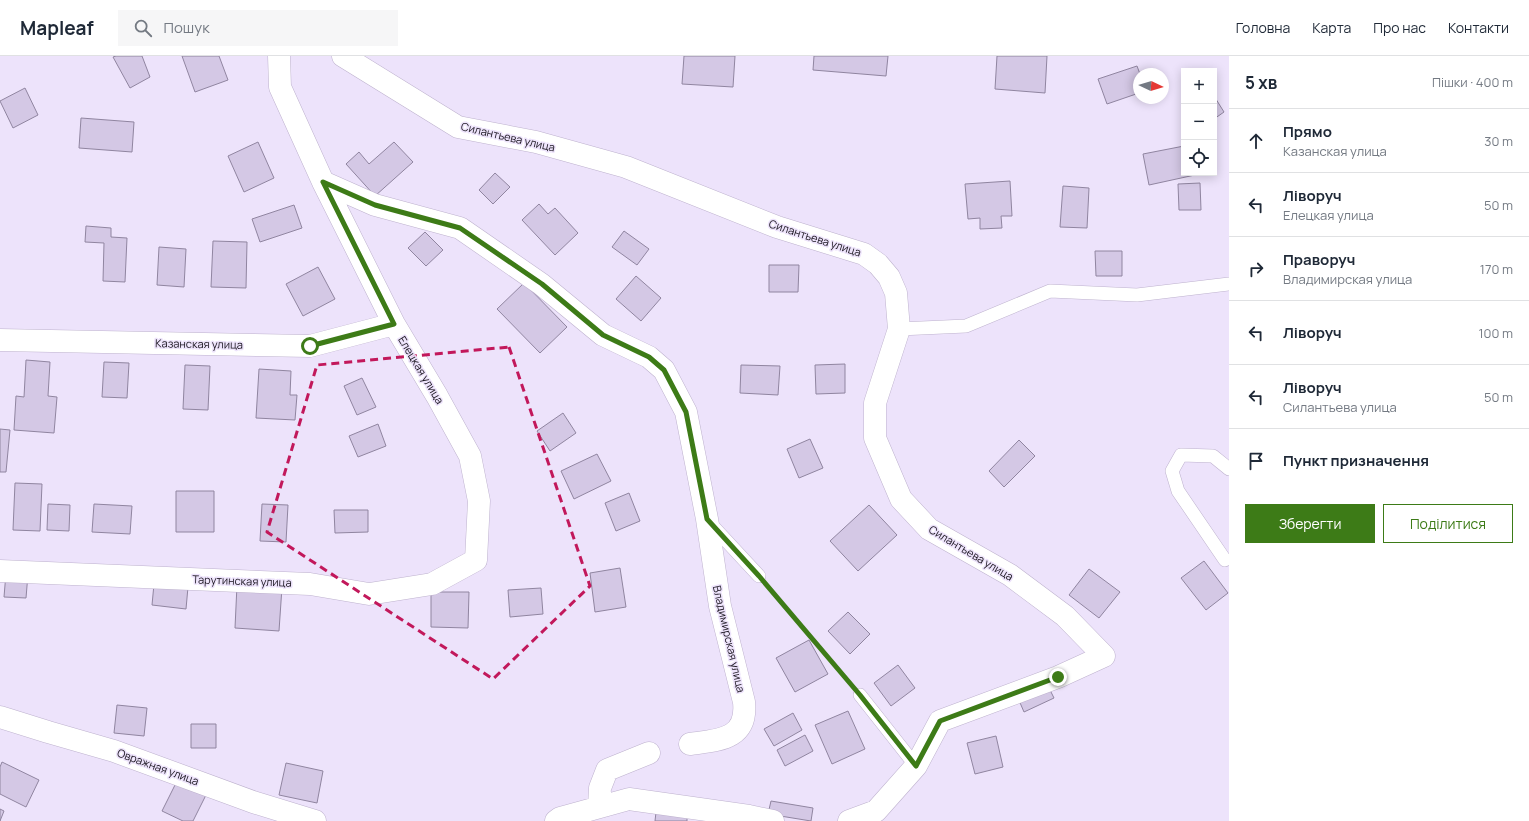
<!DOCTYPE html>
<html lang="uk">
<head>
<meta charset="utf-8">
<style>
  :root { --surface:#fff; --page:#f6f6f7; --text:#1f2937; --muted:#747a83; --line:#e0e1e3; --accent:#3d7b17 }
  body { margin:0; font-family:Manrope,sans-serif; background:var(--page); color:var(--text) }
  .controls { position:absolute; right:12px; top:12px; display:grid; overflow:hidden; border-radius:0px; box-shadow:0 2px 10px #0003 }
  .controls button { width:36px; height:36px; display:grid; place-items:center; padding:0; border:0; border-bottom:1px solid var(--line); background:var(--surface); color:var(--text); font:20px sans-serif }
  .compass { position:absolute; left:1133px; top:12px; width:36px; height:36px; border-radius:50%; background:var(--surface); box-shadow:0 2px 10px #0003; rotate:94deg }
  .stop { position:absolute; width:12px; height:12px; margin:-9px; border:3px solid #3d7b17; border-radius:50%; background:#fff }
  .stop.end { background:#3d7b17; border-color:#fff; box-shadow:0 1px 4px #0008 }
  .list { margin:0; padding:0; list-style:none }
  h2 { display:flex; justify-content:space-between; align-items:center; height:52px; margin:0; padding:0 16px; font-size:17px }
  h2 small { font-size:13px; font-weight:400; color:var(--muted) }
  .list li { display:grid; grid-template-columns:26px 1fr auto; gap:12px; align-items:center; box-sizing:border-box; height:64px; padding:0 16px; border-top:1px solid var(--line) }
  .list b { display:block; font-size:15px; white-space:nowrap }
  .list p { margin:0; font-size:13px; white-space:nowrap; color:var(--muted) }
  .list em { font-size:13px; font-style:normal; color:var(--muted) }
  .actions { display:flex; gap:8px; padding:12px 16px }
  .actions a { flex:1; padding:9px 0; border:1px solid var(--accent); border-radius:0px; text-align:center; font-size:14px; color:var(--accent) }
  .actions .main { background:var(--accent); color:#fff }
  .icon { flex:none; width:22px; height:22px; fill:none; stroke:currentColor; stroke-width:2; stroke-linecap:round; stroke-linejoin:round }
  .map { position:relative; flex:none; width:1229px; height:765px; overflow:hidden }
  header { display:flex; align-items:center; gap:24px; box-sizing:border-box; height:56px; padding:0 20px; background:var(--surface); border-bottom:1px solid var(--line) }
  header strong { font-size:19px }
  nav { display:flex; gap:22px; margin-inline-start:auto; font-size:14px }
  .search { width:280px; height:36px; background:var(--page); display:flex; align-items:center; gap:10px; box-sizing:border-box; padding:0 14px; border-radius:0px; color:var(--muted); font-size:15px }
  main { display:flex }
  aside { flex:1; background:var(--surface) }
  .map>svg:first-child { display:block }
  .building { fill:#d4c8e5; stroke:#9085a0 }
  .lines { fill:none; stroke-linecap:round; stroke-linejoin:round }
  .service-casing { stroke:#beb2ce; stroke-width:14 }
  .minor-casing { stroke:#beb2ce; stroke-width:23 }
  .path { stroke:#7c7586; stroke-width:2.5; stroke-dasharray:2 2; stroke-linecap:butt }
  .service { stroke:#fff; stroke-width:13 }
  .minor { stroke:#fff; stroke-width:22 }
  .route { stroke:#3d7b17; stroke-width:5 }
  .marked { fill:none; stroke:#c2185b; stroke-width:3; stroke-dasharray:8 5; stroke-linejoin:round }
  .labels { text-anchor:middle; stroke-width:3; stroke-linejoin:round; paint-order:stroke }
  .street-label { font-size:11px; fill:#1a151f; stroke:#ede3fb }
</style>
</head>
<body>
<header>
<strong>Mapleaf</strong>
<div class="search"><svg class="icon" aria-label="search" viewBox="0 0 24 24"><circle cx="10" cy="10" r="6"/><path d="M15 15l6 6"/></svg>Пошук</div>
<nav><a>Головна</a><a>Карта</a><a>Про нас</a><a>Контакти</a></nav>
</header>
<main>
<div class="map">
<svg width="1229" height="765" viewBox="0 0 1229 765">
  <rect width="100%" height="100%" fill="#ede3fb"/>
  <!-- building -->
  <path class="building" d="M 116,0 L 142,0 L 150,21 L 130,32 L 113,1 Z
    M 182,0 L 219,0 L 228,24 L 195,36 Z
    M 684,0 L 735,0 L 733,31 L 682,28 Z
    M 814,0 L 888,0 L 886,20 L 813,14 Z
    M 997,0 L 1047,0 L 1045,37 L 995,33 Z
    M 1137,10 L 1140,18 L 1139,37 L 1107,48 L 1098,23 Z
    M 25,32 L 38,59 L 13,72 L 0,45 Z
    M 1214,40 L 1224,56 L 1214,63 Z
    M 81,62 L 134,66 L 132,96 L 79,92 Z
    M 258,86 L 274,122 L 244,136 L 228,100 Z
    M 394,86 L 413,106 L 375,140 L 346,108 L 359,96 L 369,108 Z
    M 1184,90 L 1184,117 L 1204,117 L 1149,129 L 1143,98 Z
    M 495,117 L 510,131 L 493,148 L 479,134 Z
    M 1010,125 L 1012,160 L 1001,160 L 1002,172 L 980,173 L 980,162 L 968,163 L 965,128 Z
    M 1200,127 L 1201,154 L 1179,154 L 1178,128 Z
    M 1063,130 L 1089,132 L 1087,172 L 1060,171 Z
    M 539,148 L 548,158 L 555,152 L 578,177 L 555,199 L 522,164 Z
    M 294,149 L 302,172 L 260,186 L 252,163 Z
    M 86,170 L 111,172 L 111,181 L 127,182 L 125,226 L 103,225 L 104,187 L 85,186 Z
    M 624,175 L 649,193 L 637,209 L 612,191 Z
    M 425,176 L 443,194 L 426,210 L 408,192 Z
    M 213,185 L 247,186 L 246,232 L 211,231 Z
    M 159,191 L 186,193 L 184,231 L 157,229 Z
    M 1095,195 L 1122,195 L 1122,220 L 1096,220 Z
    M 769,209 L 799,209 L 798,236 L 769,236 Z
    M 318,211 L 335,243 L 303,260 L 286,228 Z
    M 636,220 L 661,242 L 641,265 L 616,243 Z
    M 524,227 L 567,271 L 540,297 L 497,253 Z
    M 26,304 L 50,306 L 48,340 L 57,341 L 54,377 L 14,374 L 16,340 L 24,341 Z
    M 104,306 L 129,307 L 127,342 L 102,341 Z
    M 845,308 L 845,337 L 816,338 L 815,309 Z
    M 185,309 L 210,310 L 208,354 L 183,353 Z
    M 741,309 L 780,310 L 778,339 L 740,337 Z
    M 259,313 L 291,315 L 290,339 L 297,339 L 295,364 L 256,362 Z
    M 362,322 L 376,351 L 357,359 L 344,330 Z
    M 563,357 L 576,377 L 550,395 L 537,375 Z
    M 378,368 L 386,390 L 358,401 L 349,380 Z
    M 0,373 L 10,374 L 6,416 L 0,416 Z
    M 810,383 L 823,412 L 799,422 L 787,393 Z
    M 1019,384 L 1035,400 L 1004,431 L 989,415 Z
    M 597,398 L 611,425 L 574,443 L 561,415 Z
    M 15,427 L 42,428 L 40,475 L 13,474 Z
    M 176,435 L 214,435 L 214,476 L 176,476 Z
    M 629,437 L 640,465 L 616,475 L 605,447 Z
    M 48,448 L 70,449 L 69,475 L 47,474 Z
    M 94,448 L 132,450 L 130,478 L 92,476 Z
    M 262,448 L 288,449 L 286,486 L 260,485 Z
    M 869,449 L 897,479 L 858,515 L 830,485 Z
    M 334,454 L 368,454 L 368,476 L 335,477 Z
    M 1204,505 L 1228,537 L 1206,554 L 1181,522 Z
    M 620,512 L 626,551 L 595,556 L 590,517 Z
    M 1089,513 L 1120,536 L 1099,562 L 1069,539 Z
    M 6,517 L 28,518 L 26,542 L 4,541 Z
    M 154,528 L 188,531 L 186,553 L 152,549 Z
    M 237,529 L 282,531 L 279,575 L 235,572 Z
    M 541,532 L 543,558 L 510,561 L 508,534 Z
    M 431,536 L 469,536 L 468,572 L 431,571 Z
    M 848,556 L 870,578 L 850,598 L 828,575 Z
    M 809,584 L 828,618 L 795,636 L 776,602 Z
    M 898,609 L 915,632 L 891,650 L 874,627 Z
    M 1047,628 L 1054,642 L 1024,656 L 1018,642 Z
    M 117,649 L 147,652 L 144,680 L 114,677 Z
    M 848,655 L 865,693 L 832,708 L 815,669 Z
    M 793,657 L 802,674 L 774,690 L 764,673 Z
    M 191,668 L 216,668 L 216,692 L 191,692 Z
    M 805,679 L 813,695 L 785,710 L 777,694 Z
    M 996,680 L 1003,711 L 975,718 L 967,687 Z
    M 2,706 L 39,724 L 26,751 L 0,738 L 0,711 Z
    M 286,707 L 323,715 L 317,747 L 279,739 Z
    M 177,725 L 206,739 L 193,765 L 183,765 L 162,755 Z
    M 771,745 L 813,752 L 811,765 L 768,758 Z
    M 0,753 L 4,755 L 0,765 Z
    M 656,756 L 687,758 L 687,765 L 655,765 Z"/>
  <g class="lines">
    <!-- service casing -->
    <g class="service-casing">
      <path id="service" d="M 899,273 L 966,270 L 1050,235 L 1137,239 L 1229,228
        M 708,465 L 759,520
        M 1225,504 L 1178,435 L 1172,415 L 1181,399 L 1213,400 L 1229,413
        M 860,639 L 916,710"/>
    </g>
    <!-- minor casing -->
    <g class="minor-casing">
      <path id="minor" d="M 343,0 L 458,71 L 536,86 L 626,111 L 777,171 L 864,198 L 878,208 L 889,221 L 896,237 L 899,273 L 875,347 L 875,382 L 901,443 L 929,473 L 1010,519 L 1065,560 L 1104,600 L 1058,621 L 940,665 L 916,710 L 876,755 L 849,765
        M 323,126 L 375,149 L 460,172 L 541,228 L 603,279 L 649,301 L 664,314 L 686,356 L 707,463 L 720,550 L 744,646 C 748,684 718,684 690,688
        M 0,284 L 310,290 L 394,268
        M 0,515 L 310,528 L 369,538 L 432,528 L 476,504 L 479,445 L 470,400 L 437,340 L 394,268 L 323,126 L 280,31 L 279,0
        M 0,661 L 48,676 L 114,695 L 253,746 L 315,765
        M 599,751 L 600,732 L 607,714 L 649,697
        M 556,765 L 560,762 L 629,743 L 749,760 L 773,765"/>
    </g>
    <!-- path -->
    <path class="path" d="M 770,533 L 850,627"/>
    <!-- service -->
    <use href="#service" class="service"/>
    <!-- minor -->
    <use href="#minor" class="minor"/>
  </g>
  <g class="lines">
    <!-- route -->
    <path class="route" d="M 310,290 L 394,268 L 323,126 L 375,149 L 460,172 L 542,228 L 603,279 L 649,301 L 664,314 L 686,356 L 707,463 L 759,520 L 860,639 L 916,710 L 940,665 L 1058,621"/>
  </g>
  <!-- marked area -->
  <path class="marked" d="M 509,291 L 590,530 L 493,623 L 267,476 L 317,309 Z"/>
  <g class="labels">
    <!-- street labels -->
    <g class="street-label">
      <text transform="translate(508 81) rotate(13)" y="4">Силантьева улица</text>
      <text transform="translate(815 182) rotate(18)" y="4">Силантьева улица</text>
      <text transform="translate(199 288) rotate(1)" y="4">Казанская улица</text>
      <text transform="translate(421 314) rotate(59)" y="4">Елецкая улица</text>
      <text transform="translate(971 497) rotate(31)" y="4">Силантьева улица</text>
      <text transform="translate(242 525) rotate(2)" y="4">Тарутинская улица</text>
      <text transform="translate(729 583) rotate(77)" y="4">Владимирская улица</text>
      <text transform="translate(158 711) rotate(20)" y="4">Овражная улица</text>
    </g>
  </g>
</svg>
<div class="controls">
<button>+</button>
<button>−</button>
<button><svg class="icon" aria-label="locate" viewBox="0 0 24 24"><circle cx="12" cy="12" r="6"/><path d="M12 2v4M12 18v4M2 12h4M18 12h4"/></svg></button>
</div>
<svg class="compass" viewBox="-18 -18 36 36"><path d="M0-13l5 13h-10z" fill="#e53935"/><path d="M0 13l5-13h-10z" fill="#747a83"/></svg>
<div class="stop" style="left:310px;top:290px"></div>
<div class="stop end" style="left:1058px;top:621px"></div>
</div>
<aside>
<h2>5 хв<small>Пішки · 400 m</small></h2>
<ul class="list">
<li><svg class="icon" aria-label="ahead" viewBox="0 0 24 24"><path d="M12 20V5M6 11l6-6 6 6"/></svg><div><b>Прямо</b><p>Казанская улица</p></div><em>30 m</em></li>
<li><svg class="icon" aria-label="left" viewBox="0 0 24 24"><path d="M17 20v-9H6M10 6l-5 5 5 5"/></svg><div><b>Ліворуч</b><p>Елецкая улица</p></div><em>50 m</em></li>
<li><svg class="icon" aria-label="right" viewBox="0 0 24 24"><path d="M7 20v-9h11M14 6l5 5-5 5"/></svg><div><b>Праворуч</b><p>Владимирская улица</p></div><em>170 m</em></li>
<li><svg class="icon" aria-label="left" viewBox="0 0 24 24"><path d="M17 20v-9H6M10 6l-5 5 5 5"/></svg><div><b>Ліворуч</b></div><em>100 m</em></li>
<li><svg class="icon" aria-label="left" viewBox="0 0 24 24"><path d="M17 20v-9H6M10 6l-5 5 5 5"/></svg><div><b>Ліворуч</b><p>Силантьева улица</p></div><em>50 m</em></li>
<li><svg class="icon" aria-label="arrive" viewBox="0 0 24 24"><path d="M6 21V4h12l-3 4 3 4H6"/></svg><div><b>Пункт призначення</b></div></li>
</ul>
<div class="actions"><a class="main">Зберегти</a><a>Поділитися</a></div>
</aside>
</main>
</body>
</html>
